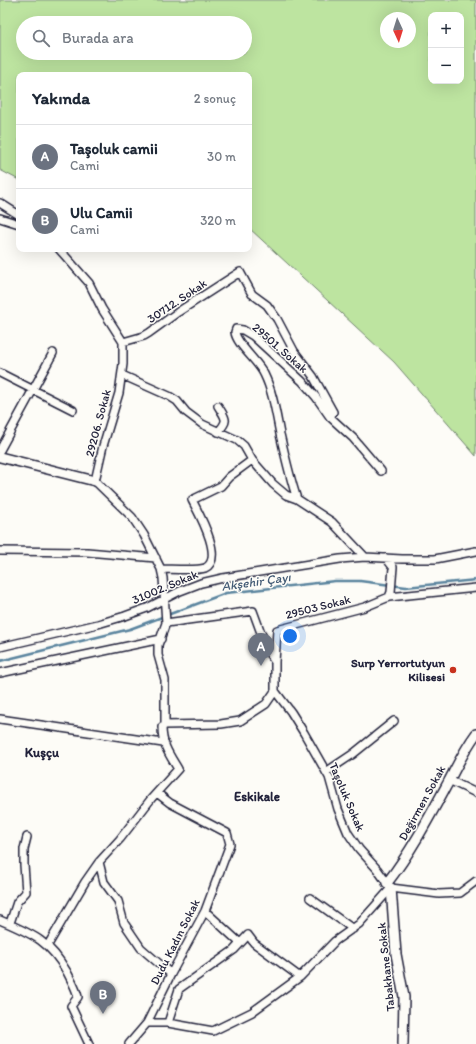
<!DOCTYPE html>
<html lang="tr">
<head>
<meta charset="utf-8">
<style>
  :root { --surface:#fff; --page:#f2f2f3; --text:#1f2937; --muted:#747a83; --line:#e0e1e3; --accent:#0b8043 }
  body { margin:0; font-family:Itim,sans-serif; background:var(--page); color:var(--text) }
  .controls { position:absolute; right:12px; top:12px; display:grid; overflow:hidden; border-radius:8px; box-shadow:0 4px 16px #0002 }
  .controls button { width:36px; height:36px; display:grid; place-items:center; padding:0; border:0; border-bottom:1px solid var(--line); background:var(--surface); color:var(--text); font:20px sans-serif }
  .compass { position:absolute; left:380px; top:12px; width:36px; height:36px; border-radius:50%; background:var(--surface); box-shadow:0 4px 16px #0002; rotate:176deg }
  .you { position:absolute; left:290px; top:636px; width:14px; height:14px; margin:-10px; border:3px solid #fff; border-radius:50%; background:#1a73e8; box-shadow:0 0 0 6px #1a73e833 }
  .badge { display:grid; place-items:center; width:26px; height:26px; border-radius:50%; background:var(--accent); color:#fff; font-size:13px; font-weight:700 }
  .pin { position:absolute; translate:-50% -33px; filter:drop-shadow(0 1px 2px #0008) }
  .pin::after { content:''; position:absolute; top:21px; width:14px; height:12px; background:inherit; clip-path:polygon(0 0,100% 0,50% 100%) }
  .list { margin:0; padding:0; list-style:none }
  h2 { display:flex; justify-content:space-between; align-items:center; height:52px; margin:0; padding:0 16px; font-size:17px }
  h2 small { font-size:13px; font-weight:400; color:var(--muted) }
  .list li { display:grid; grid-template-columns:26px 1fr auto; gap:12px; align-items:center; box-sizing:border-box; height:64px; padding:0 16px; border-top:1px solid var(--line) }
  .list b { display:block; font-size:15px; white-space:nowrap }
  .list p { margin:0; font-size:13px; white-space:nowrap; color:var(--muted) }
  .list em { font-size:13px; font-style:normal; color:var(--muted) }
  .icon { flex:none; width:22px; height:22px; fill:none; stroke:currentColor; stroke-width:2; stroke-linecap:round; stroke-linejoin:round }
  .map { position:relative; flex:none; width:476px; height:1044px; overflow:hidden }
  .search { position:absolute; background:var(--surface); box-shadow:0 4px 16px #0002; left:16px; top:16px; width:236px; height:44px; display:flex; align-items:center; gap:10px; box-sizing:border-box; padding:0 14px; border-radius:22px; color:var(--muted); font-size:15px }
  .panel { position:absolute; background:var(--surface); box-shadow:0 4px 16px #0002; left:16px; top:72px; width:236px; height:180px; border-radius:8px }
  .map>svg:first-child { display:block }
  .green { fill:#bde4a0; stroke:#70836e; fill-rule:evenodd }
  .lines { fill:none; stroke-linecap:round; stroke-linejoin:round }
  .stream { stroke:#5a849e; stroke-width:2.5 }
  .minor-casing { stroke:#22223b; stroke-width:10 }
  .tertiary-casing { stroke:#22223b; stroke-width:12 }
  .minor { stroke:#fdfcf7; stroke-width:7 }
  .tertiary { stroke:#fdfcf7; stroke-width:9 }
  .poi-dot { fill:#c8321e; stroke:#fdfcf7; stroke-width:1.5 }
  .labels { text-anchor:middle; stroke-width:3; stroke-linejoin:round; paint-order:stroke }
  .street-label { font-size:12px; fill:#22223b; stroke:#fdfcf7 }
  .poi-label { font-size:12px; font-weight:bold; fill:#22223b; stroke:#fdfcf7; text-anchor:end }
  .water-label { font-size:13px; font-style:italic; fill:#435b75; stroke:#fdfcf7 }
  .neighbourhood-label { font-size:13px; font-weight:bold; fill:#22223b; stroke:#fdfcf7 }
</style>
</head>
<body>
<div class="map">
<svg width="476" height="1044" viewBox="0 0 476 1044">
  <rect width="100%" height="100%" fill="#fdfcf7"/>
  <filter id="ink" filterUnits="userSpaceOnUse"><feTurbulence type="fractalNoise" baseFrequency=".025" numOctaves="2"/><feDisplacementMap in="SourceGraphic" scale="8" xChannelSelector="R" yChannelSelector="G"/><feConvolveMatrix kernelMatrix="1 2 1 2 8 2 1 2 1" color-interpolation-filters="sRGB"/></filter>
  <g filter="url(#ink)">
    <!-- green -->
    <path class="green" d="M 0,0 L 476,0 L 476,456 L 394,362 L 249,228 L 249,75 L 19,75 L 19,180 L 0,170 ZM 431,15 L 461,15 L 461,81 L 431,81 ZM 386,18 L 410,18 L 410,42 L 386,42 ZM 23,23 L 245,23 L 245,53 L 23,53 Z"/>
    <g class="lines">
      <!-- stream -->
      <path class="stream" d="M 0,661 L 130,629 L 226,593 L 335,581 L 360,581 L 406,587 L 476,580"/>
      <!-- minor casing -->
      <g class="minor-casing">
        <path id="minor" d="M 0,203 L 19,215
          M 0,218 L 19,224
          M 123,342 L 144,336 L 149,333 L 178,312 L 240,272 L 252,294 L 267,305 L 277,319 L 294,351 L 313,376 L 333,412 L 330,417
          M 0,373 L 73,410
          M 122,375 L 169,396 L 177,401 L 186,412 L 202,424 L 237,440 L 244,446 L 252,460 L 273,484 L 286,495 L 297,499 L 332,522 L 365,557
          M 218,406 C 226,419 229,420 218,432
          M 0,450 L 53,353
          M 297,499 C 290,478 285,456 280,434 C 276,414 273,392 264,374 C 258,361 236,344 235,332 L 236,329 L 243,330 L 253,336 L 302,381 L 316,397 L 330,417 L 353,438 L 381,471
          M 0,551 L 87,552 L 156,558
          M 161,569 C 171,569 197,571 205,568 C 225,559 198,512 192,500 L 221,486 L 229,477 L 252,460
          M 389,597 L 476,588
          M 0,647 L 98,624 L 125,616 L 147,608 L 180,591 L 201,583 L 223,578 L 340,559 L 365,557 L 402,559 L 435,559 L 476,551
          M 275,662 L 277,630 L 365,607 L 389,597 L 391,592 L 393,567 L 386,558
          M 0,673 L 161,639
          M 275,691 L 291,712 L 304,733 L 329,777 L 338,809 L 348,833 L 359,849 L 377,869 L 389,886
          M 0,719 L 163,743
          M 165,725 L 221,724 L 240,721 L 266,704 L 275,691 L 275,662 L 268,652 L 253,611 L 166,623
          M 326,772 L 353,754 L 394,721
          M 449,780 L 476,793
          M 99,862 L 104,882 L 118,901 L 124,923 L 141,948 L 171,974
          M 391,888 L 439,894 L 460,893 L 476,881
          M 310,898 L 353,929
          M 205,911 L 240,943
          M 0,920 C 32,934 49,940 67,972 C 71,980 76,988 78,997 L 71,1006 L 89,1044
          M 10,923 L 17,902 L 26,892 L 24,865 L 24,849 L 27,837
          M 48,945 L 85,882 L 99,862 L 120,839 L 151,799 L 178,769 C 169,754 162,745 162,727 L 165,725 L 165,680 L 158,655 L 158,645 L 166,623 L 163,578 L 161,569 L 144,535 L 132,517 L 95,481 L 103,446 L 119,393 L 123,364 L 123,342 L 102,309 L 89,283 L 59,249
          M 147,1023 L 168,1023 L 213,1031 L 252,1012 L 300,977 L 335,941 L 359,924 L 391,888
          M 168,1023 L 179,989 L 234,950 L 248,935 L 254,943 L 300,977
          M 129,1044 L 147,1023 L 171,974 L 205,911 L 230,844 L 227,833 L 170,803 L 157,793"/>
      </g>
      <!-- tertiary casing -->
      <g class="tertiary-casing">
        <path id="tertiary" d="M 0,457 L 95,481
          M 387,883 C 411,852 430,816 449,781 C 457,765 465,749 476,734
          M 391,888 L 396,954 L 404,997 L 403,1044"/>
      </g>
      <!-- minor -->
      <use href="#minor" class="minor"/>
      <!-- tertiary -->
      <use href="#tertiary" class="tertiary"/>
    </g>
  </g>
  <!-- markers -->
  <circle class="poi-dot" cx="453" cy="670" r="4"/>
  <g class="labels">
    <!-- street labels -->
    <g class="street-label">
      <text transform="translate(177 301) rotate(-34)" y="4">30712. Sokak</text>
      <text transform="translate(280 348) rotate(41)" y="4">29501. Sokak</text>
      <text transform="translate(98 423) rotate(-75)" y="4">29206. Sokak</text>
      <text transform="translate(165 587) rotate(-23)" y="4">31002. Sokak</text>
      <text transform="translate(318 607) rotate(-14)" y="4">29503 Sokak</text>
      <text transform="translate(347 797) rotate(67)" y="4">Taşoluk Sokak</text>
      <text transform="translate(422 803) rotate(-61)" y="4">Değirmen Sokak</text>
      <text transform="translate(175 942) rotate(-63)" y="4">Dudu Kadın Sokak</text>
      <text transform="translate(386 967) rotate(-96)" y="4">Tabakhane Sokak</text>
    </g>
    <!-- poi labels -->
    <g class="poi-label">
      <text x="445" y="667">Surp Yerrortutyun<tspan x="445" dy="14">Kilisesi</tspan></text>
    </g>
    <!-- water labels -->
    <g class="water-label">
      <text transform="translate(256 581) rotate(-8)" y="5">Akşehir Çayı</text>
    </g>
    <!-- neighbourhood labels -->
    <g class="neighbourhood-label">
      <text x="42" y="757">Kuşçu</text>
      <text x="257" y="801">Eskikale</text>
    </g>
  </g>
</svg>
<div class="controls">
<button>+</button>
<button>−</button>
</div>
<svg class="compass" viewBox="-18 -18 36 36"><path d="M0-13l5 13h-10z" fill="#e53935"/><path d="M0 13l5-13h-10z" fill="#747a83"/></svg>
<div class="you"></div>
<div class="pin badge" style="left:261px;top:666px;background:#6b7280">A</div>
<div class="pin badge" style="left:103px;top:1014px;background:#6b7280">B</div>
<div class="search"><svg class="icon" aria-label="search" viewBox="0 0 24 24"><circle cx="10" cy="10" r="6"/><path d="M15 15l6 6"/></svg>Burada ara</div>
<section class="panel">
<h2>Yakında<small>2 sonuç</small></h2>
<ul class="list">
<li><span class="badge" style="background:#6b7280">A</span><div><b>Taşoluk camii</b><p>Cami</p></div><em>30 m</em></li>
<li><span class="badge" style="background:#6b7280">B</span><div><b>Ulu Camii</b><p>Cami</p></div><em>320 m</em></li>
</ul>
</section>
</div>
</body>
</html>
